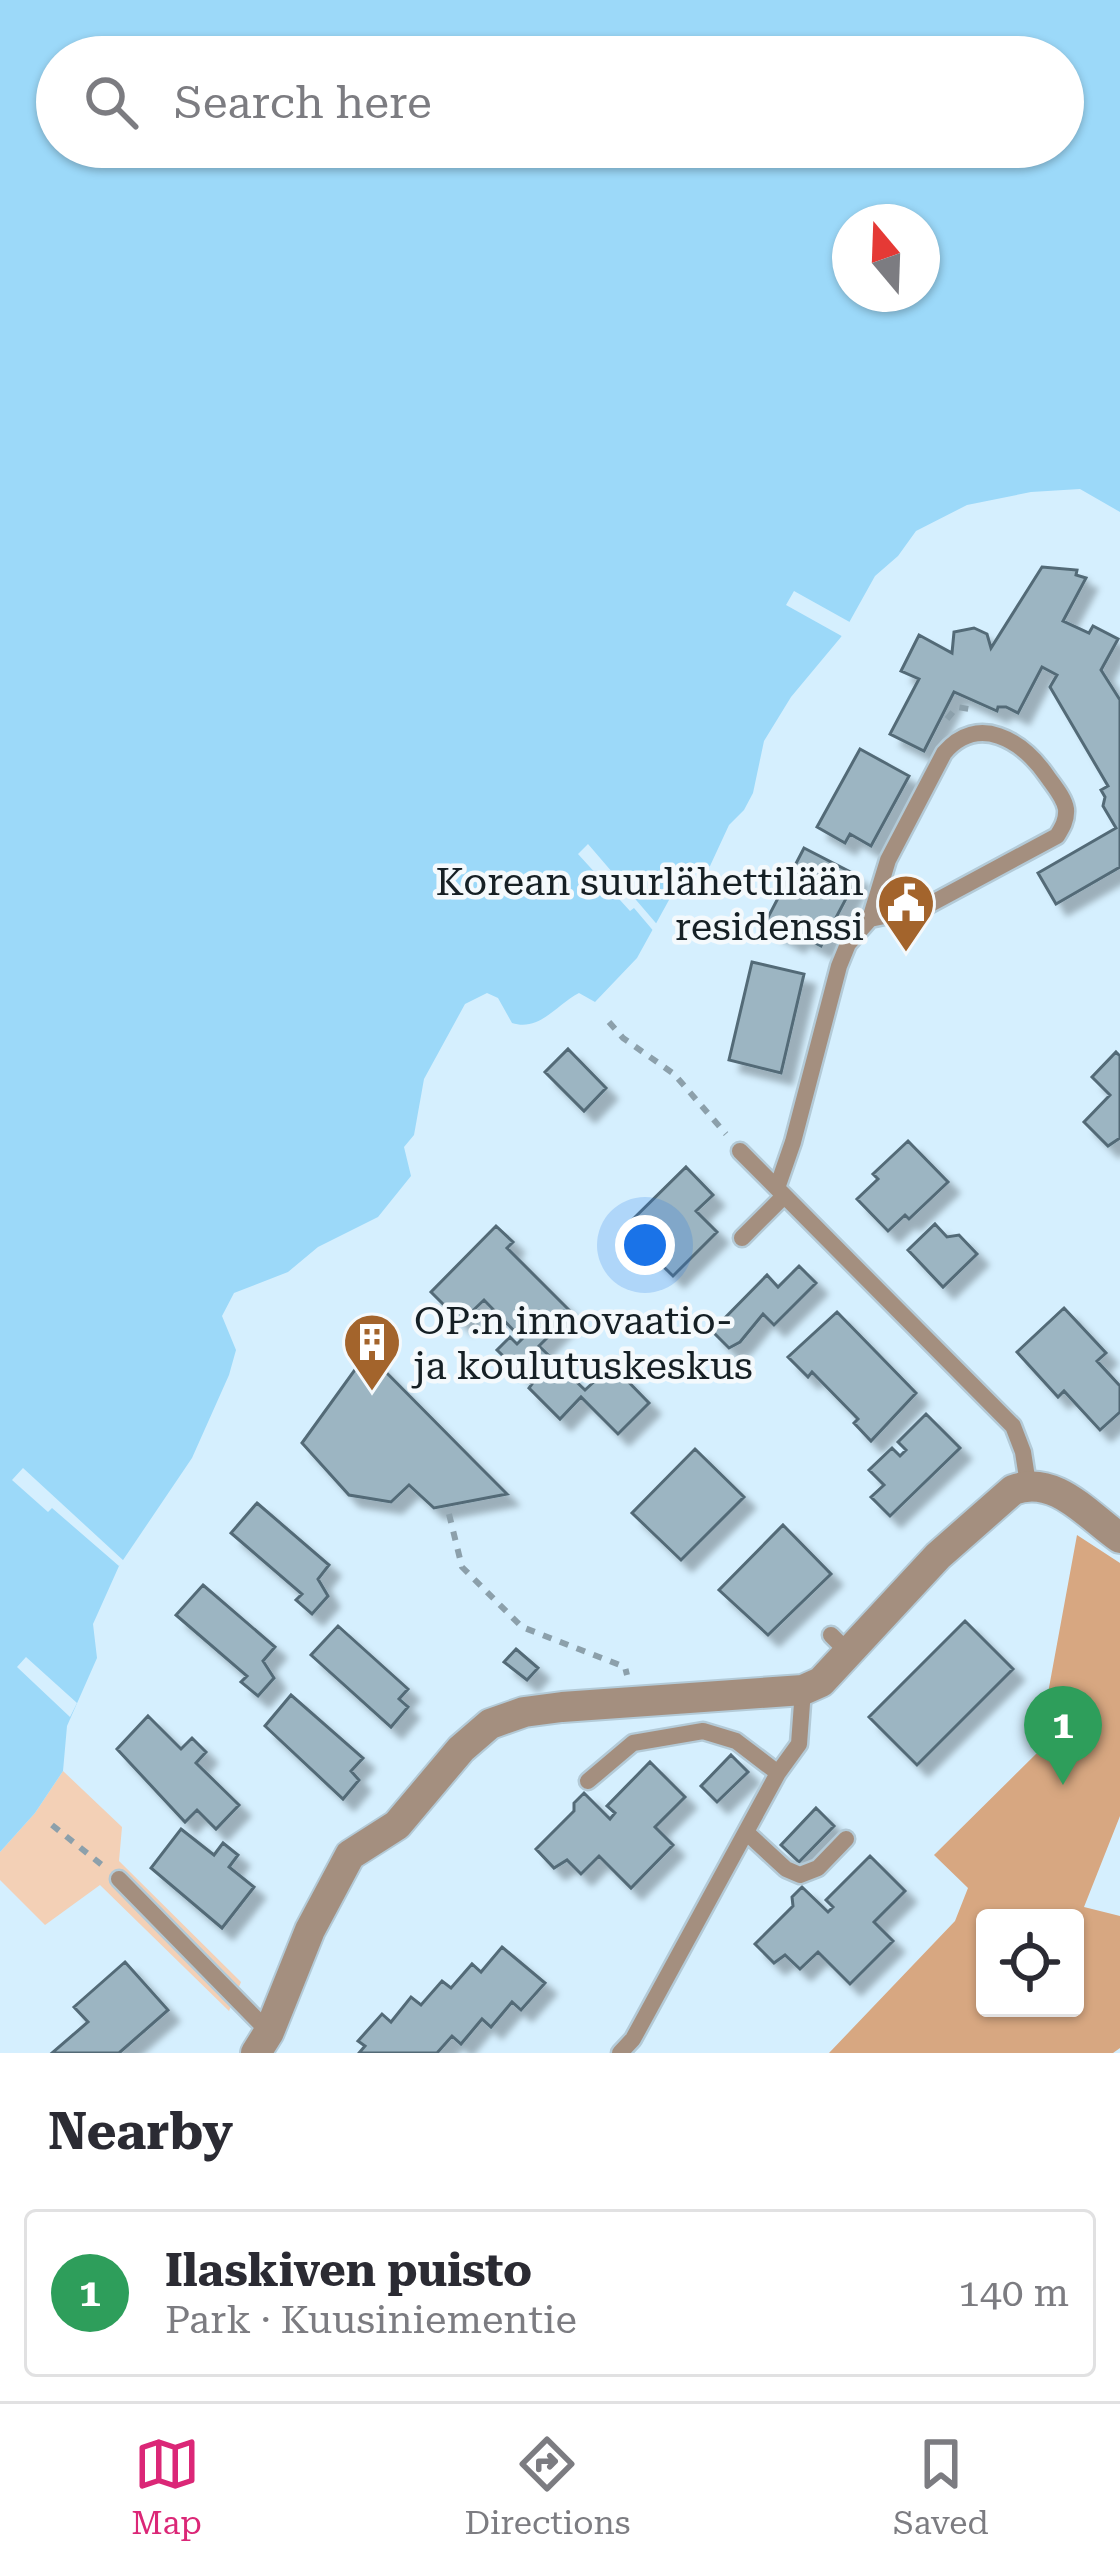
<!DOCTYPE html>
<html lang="en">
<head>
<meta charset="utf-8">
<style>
  :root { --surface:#fff; --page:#f7f7f7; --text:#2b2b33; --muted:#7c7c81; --line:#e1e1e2; --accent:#db2777 }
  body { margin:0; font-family:"Roboto Serif",serif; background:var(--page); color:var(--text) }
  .controls { position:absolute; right:36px; bottom:36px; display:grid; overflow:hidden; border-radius:12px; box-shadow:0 3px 9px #0004 }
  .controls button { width:108px; height:108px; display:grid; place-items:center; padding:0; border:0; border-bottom:3px solid var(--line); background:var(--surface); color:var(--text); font:60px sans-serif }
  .compass { position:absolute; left:832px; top:204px; width:108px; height:108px; border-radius:50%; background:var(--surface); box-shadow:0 3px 9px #0004; rotate:341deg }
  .you { position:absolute; left:645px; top:1245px; width:42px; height:42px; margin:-30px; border:9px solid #fff; border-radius:50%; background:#1a73e8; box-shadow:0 0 0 18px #1a73e833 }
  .badge { display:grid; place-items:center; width:78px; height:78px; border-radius:50%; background:var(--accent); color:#fff; font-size:39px; font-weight:700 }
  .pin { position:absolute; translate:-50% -99px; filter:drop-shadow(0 3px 6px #0008) }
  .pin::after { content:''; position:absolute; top:63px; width:42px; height:36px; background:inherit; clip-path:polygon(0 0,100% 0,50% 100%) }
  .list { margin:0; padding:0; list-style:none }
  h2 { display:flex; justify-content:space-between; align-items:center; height:156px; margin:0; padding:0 48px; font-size:51px }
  h2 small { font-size:39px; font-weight:400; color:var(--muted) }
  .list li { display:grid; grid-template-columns:78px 1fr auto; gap:36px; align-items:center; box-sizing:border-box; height:168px; margin:0 24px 24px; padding:0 24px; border:3px solid var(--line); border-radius:12px }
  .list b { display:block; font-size:45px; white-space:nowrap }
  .list p { margin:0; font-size:39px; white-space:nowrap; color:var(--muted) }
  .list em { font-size:39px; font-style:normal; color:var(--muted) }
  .icon { flex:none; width:66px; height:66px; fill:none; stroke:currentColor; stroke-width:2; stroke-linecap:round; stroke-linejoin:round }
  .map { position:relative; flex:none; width:1120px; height:2053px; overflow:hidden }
  .search { position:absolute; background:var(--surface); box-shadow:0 3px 9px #0004; left:36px; right:36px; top:36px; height:132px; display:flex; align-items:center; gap:30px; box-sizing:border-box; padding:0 42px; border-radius:66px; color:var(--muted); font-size:45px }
  .sheet { height:348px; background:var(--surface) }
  nav { display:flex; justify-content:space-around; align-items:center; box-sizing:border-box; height:168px; border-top:3px solid var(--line); background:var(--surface); font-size:33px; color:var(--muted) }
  nav a { display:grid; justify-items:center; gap:6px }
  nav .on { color:var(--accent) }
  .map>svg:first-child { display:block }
  .green { fill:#f3d0b6 }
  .forest { fill:#d7a781; fill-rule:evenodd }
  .water { fill:#9cd9f9; fill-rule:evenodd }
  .pier { fill:#d5effe }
  .building { fill:#9cb5c2; stroke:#536b77; stroke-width:3; filter:url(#shadow) }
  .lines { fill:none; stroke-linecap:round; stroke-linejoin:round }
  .service-casing { stroke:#b3cad7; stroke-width:21 }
  .minor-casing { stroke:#b3cad7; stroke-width:34 }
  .path { stroke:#8ca0ab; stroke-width:6; stroke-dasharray:9 9; stroke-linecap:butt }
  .service { stroke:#a48f7f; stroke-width:16 }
  .minor { stroke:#a48f7f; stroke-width:30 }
  .labels { text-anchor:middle; stroke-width:9; stroke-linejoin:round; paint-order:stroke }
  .poi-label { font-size:39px; fill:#162025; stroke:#f4f9fc; text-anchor:end }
</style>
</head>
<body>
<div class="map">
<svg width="1120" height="2053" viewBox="0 0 1120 2053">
  <defs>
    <filter id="shadow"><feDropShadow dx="11" dy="11" stdDeviation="3" flood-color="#0004"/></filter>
  </defs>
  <rect width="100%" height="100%" fill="#d5effe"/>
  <!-- green -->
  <path class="green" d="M 63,1771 L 122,1827 L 119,1861 L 241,1982 L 229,2011 L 100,1885 L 45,1925 L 0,1880 L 0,1852 L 35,1813 Z"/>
  <!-- forest -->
  <path class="forest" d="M 1077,1535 L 1120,1563 L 1120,1816 L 1084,1907 L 1120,1916 L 1120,2048 L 1113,2053 L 829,2053 L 955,1921 L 968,1888 L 934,1855 L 1037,1753 ZM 985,1918 L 1075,1918 L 1075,2008 L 985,2008 Z"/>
  <!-- water -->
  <path class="water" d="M 0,0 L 1120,0 L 1120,512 L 1080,489 L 1031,492 L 967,505 L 916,531 L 898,556 L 875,576 L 841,637 L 791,697 L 764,741 L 753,793 L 744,810 L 729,825 L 710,866 L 680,880 L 637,958 L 595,1002 L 579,993 C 557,1004 540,1032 512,1023 L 498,998 L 487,993 L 465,1004 L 424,1079 L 414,1135 L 404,1147 L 411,1176 L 378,1217 L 318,1247 L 288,1272 L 234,1293 L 222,1316 L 236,1350 L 229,1375 L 192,1458 L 119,1566 L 93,1624 L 97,1658 L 67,1726 L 63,1771 L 35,1813 L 0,1852 ZM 57,57 L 1063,57 L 1063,147 L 57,147 ZM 850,222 L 922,222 L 922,294 L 850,294 Z"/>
  <!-- pier -->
  <path class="pier" d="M 794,591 L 855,625 L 847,639 L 786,605 Z
    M 588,844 L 661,929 L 656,934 L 634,908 L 630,911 L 578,854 Z
    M 23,1468 L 124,1561 L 119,1566 L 52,1508 L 48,1512 L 12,1480 Z
    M 26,1657 L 77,1703 L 70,1717 L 17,1667 Z"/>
  <!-- building -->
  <path class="building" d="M 1042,567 L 1077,570 L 1076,575 L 1086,578 L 1063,621 L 1089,633 L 1093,626 L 1118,639 L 1101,670 L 1120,700 L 1120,867 L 1056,904 L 1038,873 L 1116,828 L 1103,806 L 1105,797 L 1101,790 L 1108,786 L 1050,687 L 1057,675 L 1042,667 L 1018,713 L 1006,707 L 998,707 L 997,711 L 954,692 L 924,751 L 890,734 L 919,679 L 901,671 L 919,635 L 952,653 L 954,632 L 974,628 L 987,634 L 991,648 Z
    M 860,749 L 909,776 L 871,846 L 850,834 L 845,843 L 817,827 Z
    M 804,848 L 858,876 L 821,946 L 798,934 L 794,941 L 764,925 Z
    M 752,962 L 804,974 L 781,1073 L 729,1060 Z
    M 568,1049 L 606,1088 L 584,1111 L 545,1072 Z
    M 1116,1052 L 1120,1056 L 1120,1138 L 1108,1146 L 1084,1122 L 1110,1095 L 1092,1077 Z
    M 908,1141 L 948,1182 L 909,1219 L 905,1215 L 888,1231 L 857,1199 L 878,1179 L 873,1174 Z
    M 686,1167 L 713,1195 L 696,1211 L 717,1232 L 673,1276 L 624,1228 Z
    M 935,1224 L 947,1237 L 959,1235 L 977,1254 L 943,1287 L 908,1250 Z
    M 496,1226 L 513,1242 L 507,1248 L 572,1313 L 539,1346 L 585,1390 L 612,1365 L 649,1403 L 618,1434 L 581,1397 L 560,1419 L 529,1388 L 532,1384 L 497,1350 L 510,1337 L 517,1344 L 522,1339 L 484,1300 L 461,1322 L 431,1292 Z
    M 799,1266 L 816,1283 L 774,1325 L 763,1314 L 740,1342 L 729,1348 L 712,1331 L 767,1275 L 778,1287 Z
    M 1064,1308 L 1106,1353 L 1097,1361 L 1120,1386 L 1120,1412 L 1100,1430 L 1064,1391 L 1058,1397 L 1017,1352 Z
    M 837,1312 L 916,1393 L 871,1441 L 854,1423 L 858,1419 L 812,1372 L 808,1377 L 788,1357 Z
    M 367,1353 L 478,1465 L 507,1494 L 434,1508 L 409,1485 L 391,1502 L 349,1495 L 302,1443 Z
    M 926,1414 L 960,1448 L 890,1516 L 871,1497 L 884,1485 L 869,1470 L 892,1448 L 900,1456 L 906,1450 L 898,1442 Z
    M 695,1449 L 744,1497 L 681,1560 L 632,1513 Z
    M 257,1503 L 329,1565 L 318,1579 L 328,1596 L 312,1614 L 296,1600 L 302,1594 L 231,1533 Z
    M 783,1525 L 831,1574 L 768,1635 L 719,1590 Z
    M 203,1585 L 275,1647 L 263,1661 L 274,1678 L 258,1696 L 241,1682 L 247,1676 L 176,1615 Z
    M 965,1621 L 1013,1669 L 917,1765 L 869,1717 Z
    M 338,1626 L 408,1689 L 399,1699 L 408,1707 L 391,1727 L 311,1655 Z
    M 516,1649 L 538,1668 L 527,1680 L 504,1662 Z
    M 291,1695 L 363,1758 L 351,1771 L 359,1780 L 343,1799 L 265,1726 Z
    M 148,1716 L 181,1749 L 192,1738 L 206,1752 L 196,1763 L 239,1805 L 216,1829 L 197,1810 L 185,1822 L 117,1749 Z
    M 731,1755 L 748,1772 L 717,1802 L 701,1786 Z
    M 650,1762 L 685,1797 L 655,1827 L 673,1845 L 631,1888 L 599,1856 L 581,1874 L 567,1860 L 554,1868 L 536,1849 L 574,1811 L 574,1803 L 584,1793 L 610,1819 L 615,1813 L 607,1806 Z
    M 816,1808 L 834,1826 L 799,1862 L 781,1845 Z
    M 181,1829 L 214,1855 L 223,1843 L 238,1855 L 229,1867 L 254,1887 L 222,1928 L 151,1868 Z
    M 870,1856 L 905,1891 L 874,1922 L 893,1941 L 850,1984 L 818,1952 L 800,1969 L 785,1955 L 774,1963 L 755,1944 L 793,1906 L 792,1897 L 802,1887 L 828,1912 L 833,1907 L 826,1900 Z
    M 502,1947 L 545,1983 L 521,2010 L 512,2002 L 491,2027 L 482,2019 L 461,2044 L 452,2036 L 437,2053 L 359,2053 L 365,2046 L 358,2041 L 382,2014 L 391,2022 L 411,1997 L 421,2005 L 442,1981 L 451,1988 L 472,1964 L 481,1972 Z
    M 125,1962 L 168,2010 L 119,2053 L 52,2053 L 88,2022 L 74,2007 Z"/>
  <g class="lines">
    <!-- service casing -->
    <g class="service-casing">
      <path id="service" d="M 740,1151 L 1013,1426 L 1023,1452 L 1028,1484
        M 777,1188 L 793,1142 L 839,966 L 848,944 L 870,919 L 888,860 L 944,753 C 978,713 1022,740 1047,776 C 1053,785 1064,797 1066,809 C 1067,820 1062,828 1057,836 L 923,908 L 870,919
        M 742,1238 L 784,1196
        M 831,1635 L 846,1650
        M 588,1781 L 633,1743 L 703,1731 L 736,1741 L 778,1773
        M 746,1832 L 786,1869 L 800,1875 L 818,1868 L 846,1839
        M 119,1879 L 269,2032
        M 620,2053 L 633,2039 L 778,1773 L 799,1744 L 803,1690"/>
    </g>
    <!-- minor casing -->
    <g class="minor-casing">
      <path id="minor" d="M 256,2053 L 269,2032 L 310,1930 L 350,1855 L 397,1825 L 461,1749 L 490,1724 L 524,1712 L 562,1707 L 803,1690 L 821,1682 L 938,1556 L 1013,1490 C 1055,1474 1087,1515 1120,1538"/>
    </g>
    <!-- path -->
    <path class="path" d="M 947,719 L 957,707 L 975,710
      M 609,1022 L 623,1038 L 674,1074 L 726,1134
      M 449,1514 L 462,1567 L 522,1627 L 625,1667 L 627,1675
      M 52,1825 L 102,1865"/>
    <!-- service -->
    <use href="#service" class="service"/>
    <!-- minor -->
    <use href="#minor" class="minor"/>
  </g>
  <!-- icons -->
  <defs>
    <g id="civic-pin" transform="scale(3)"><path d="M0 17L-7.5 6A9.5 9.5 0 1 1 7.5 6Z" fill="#a3642c" stroke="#f4f9fc"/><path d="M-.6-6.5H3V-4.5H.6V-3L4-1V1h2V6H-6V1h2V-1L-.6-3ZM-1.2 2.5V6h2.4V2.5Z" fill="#fff"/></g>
    <g id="building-pin" transform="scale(3)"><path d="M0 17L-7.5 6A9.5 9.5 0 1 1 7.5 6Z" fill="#a3642c" stroke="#f4f9fc"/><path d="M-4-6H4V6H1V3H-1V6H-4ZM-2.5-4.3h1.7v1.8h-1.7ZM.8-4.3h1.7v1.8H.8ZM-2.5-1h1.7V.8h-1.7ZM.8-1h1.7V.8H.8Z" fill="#fff"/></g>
  </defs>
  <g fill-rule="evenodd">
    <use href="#civic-pin" x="906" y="903"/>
    <use href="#building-pin" x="372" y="1342"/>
  </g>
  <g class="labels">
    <!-- poi labels -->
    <g class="poi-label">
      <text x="864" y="895">Korean suurlähettilään<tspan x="864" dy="45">residenssi</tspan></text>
      <text x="414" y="1334" text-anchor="start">OP:n innovaatio-<tspan x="414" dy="45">ja koulutuskeskus</tspan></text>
    </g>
  </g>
</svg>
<div class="controls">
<button><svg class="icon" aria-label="locate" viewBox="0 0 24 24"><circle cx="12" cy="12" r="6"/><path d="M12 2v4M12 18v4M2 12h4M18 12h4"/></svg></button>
</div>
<svg class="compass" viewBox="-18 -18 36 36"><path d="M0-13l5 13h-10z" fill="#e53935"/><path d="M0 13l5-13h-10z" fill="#7c7c81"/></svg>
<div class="you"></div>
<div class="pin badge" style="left:1063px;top:1785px;background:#2e9e5b">1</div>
<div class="search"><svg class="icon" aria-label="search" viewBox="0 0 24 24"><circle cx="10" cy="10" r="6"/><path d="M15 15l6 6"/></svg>Search here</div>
</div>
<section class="sheet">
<h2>Nearby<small></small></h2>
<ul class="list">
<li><span class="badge" style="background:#2e9e5b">1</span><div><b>Ilaskiven puisto</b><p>Park · Kuusiniementie</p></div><em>140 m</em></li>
</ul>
</section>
<nav>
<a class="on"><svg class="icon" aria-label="map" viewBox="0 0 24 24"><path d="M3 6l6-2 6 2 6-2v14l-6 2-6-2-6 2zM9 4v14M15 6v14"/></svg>Map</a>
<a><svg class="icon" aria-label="directions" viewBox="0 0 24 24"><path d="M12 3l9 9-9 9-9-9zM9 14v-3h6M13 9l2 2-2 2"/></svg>Directions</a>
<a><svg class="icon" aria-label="saved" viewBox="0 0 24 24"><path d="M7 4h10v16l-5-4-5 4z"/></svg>Saved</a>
</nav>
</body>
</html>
